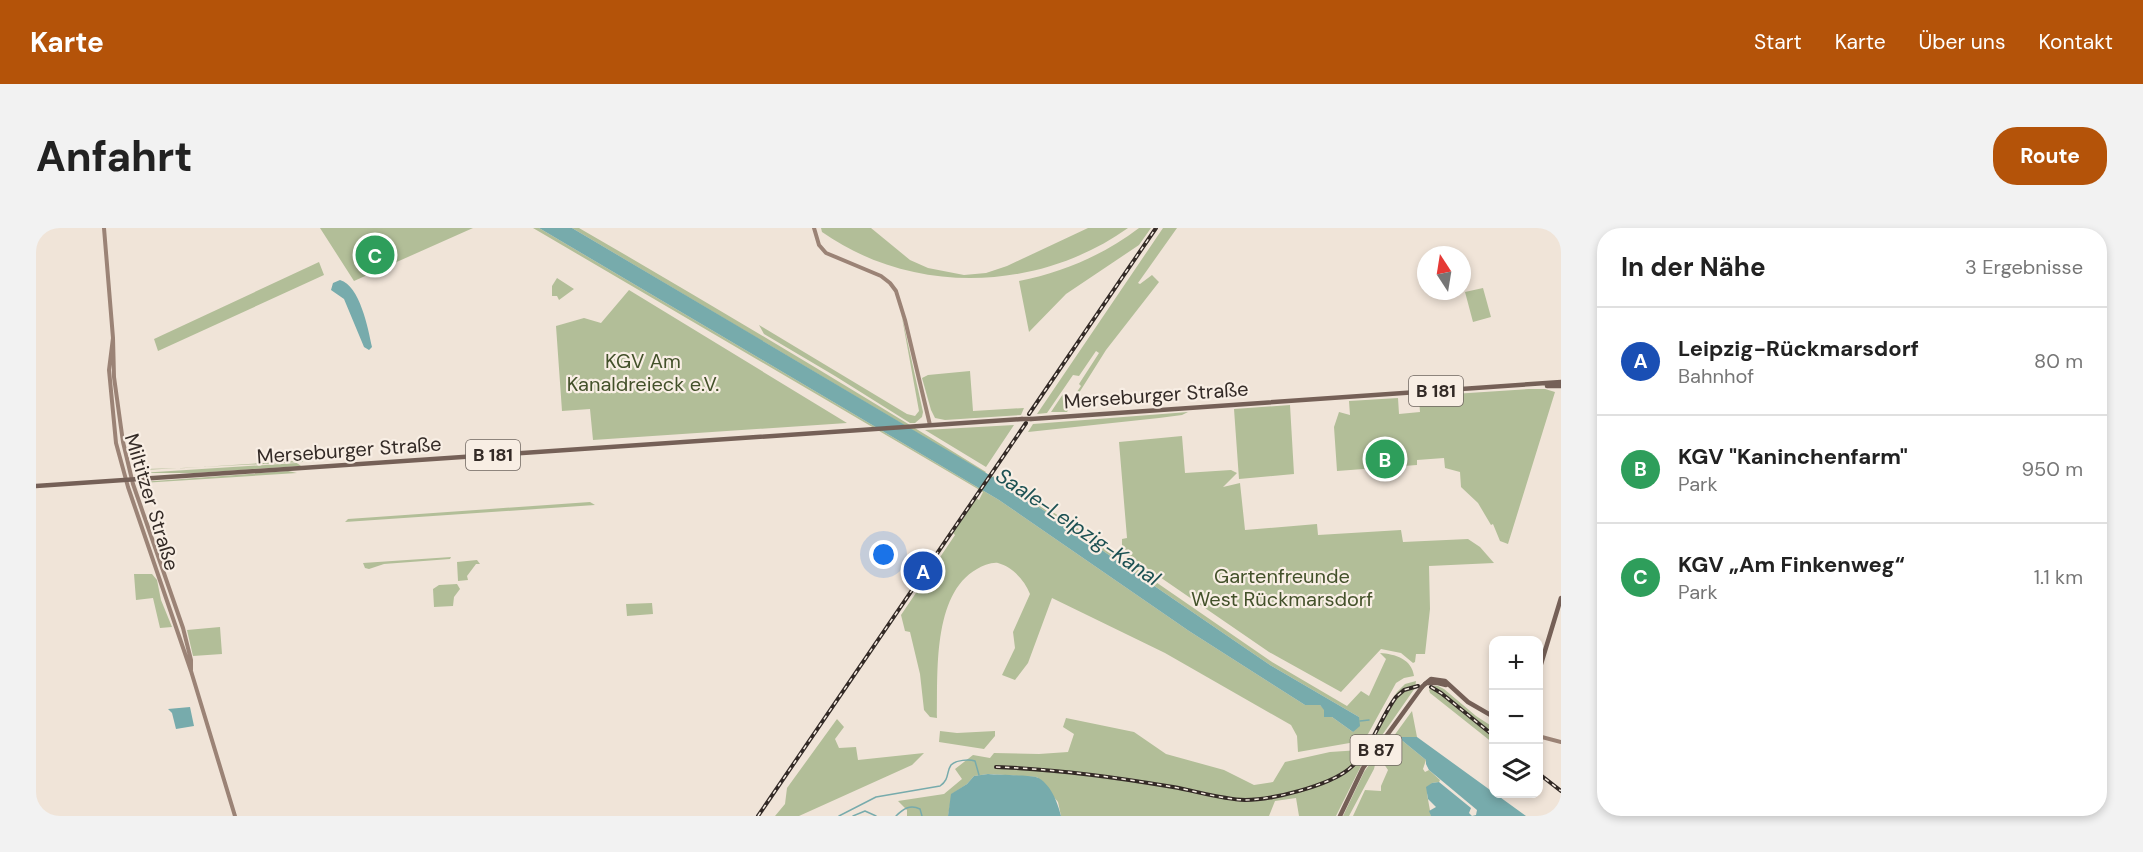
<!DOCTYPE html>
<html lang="de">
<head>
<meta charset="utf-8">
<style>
  :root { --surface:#fff; --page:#f2f2f2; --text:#222; --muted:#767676; --line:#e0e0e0; --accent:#b45309 }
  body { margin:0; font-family:"DM Sans",sans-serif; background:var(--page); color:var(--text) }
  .controls { position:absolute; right:18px; bottom:18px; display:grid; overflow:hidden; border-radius:12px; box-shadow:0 3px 9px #0003 }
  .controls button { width:54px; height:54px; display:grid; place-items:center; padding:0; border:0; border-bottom:2px solid var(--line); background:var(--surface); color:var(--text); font:30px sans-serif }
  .compass { position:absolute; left:1381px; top:18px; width:54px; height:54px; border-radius:50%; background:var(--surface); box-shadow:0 3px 9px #0003; rotate:348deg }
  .you { position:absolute; left:848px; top:327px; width:21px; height:21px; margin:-15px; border:4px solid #fff; border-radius:50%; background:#1a73e8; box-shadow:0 0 0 9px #1a73e833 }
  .badge { display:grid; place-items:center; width:39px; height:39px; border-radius:50%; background:var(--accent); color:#fff; font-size:20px; font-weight:700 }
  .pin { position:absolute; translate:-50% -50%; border:3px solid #fff; box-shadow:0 2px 6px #0006 }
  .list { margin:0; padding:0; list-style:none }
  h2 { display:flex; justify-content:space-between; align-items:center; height:78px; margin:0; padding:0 24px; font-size:26px }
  h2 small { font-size:20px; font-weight:400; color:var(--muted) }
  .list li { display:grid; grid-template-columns:39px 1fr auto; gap:18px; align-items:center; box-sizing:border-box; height:108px; padding:0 24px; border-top:2px solid var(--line) }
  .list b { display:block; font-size:22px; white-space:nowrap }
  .list p { margin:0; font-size:20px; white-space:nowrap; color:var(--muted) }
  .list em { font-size:20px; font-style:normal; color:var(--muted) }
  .icon { flex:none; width:33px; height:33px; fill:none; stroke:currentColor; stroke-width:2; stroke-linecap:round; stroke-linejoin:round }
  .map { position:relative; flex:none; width:1525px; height:588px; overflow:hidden; border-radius:24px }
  header { display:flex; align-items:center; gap:36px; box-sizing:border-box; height:84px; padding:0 30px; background:var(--accent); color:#fff }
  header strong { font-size:28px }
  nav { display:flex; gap:33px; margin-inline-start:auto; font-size:21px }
  .intro { display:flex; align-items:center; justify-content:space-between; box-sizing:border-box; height:144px; padding:0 36px }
  h1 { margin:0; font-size:42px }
  .button { padding:15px 27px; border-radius:24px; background:var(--accent); color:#fff; font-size:21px; font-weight:700 }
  main { display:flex; gap:36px; padding:0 36px }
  aside { flex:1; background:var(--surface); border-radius:24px; box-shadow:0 3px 9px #0003 }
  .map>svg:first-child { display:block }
  .green { fill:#b2be98 }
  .water { fill:#77abac }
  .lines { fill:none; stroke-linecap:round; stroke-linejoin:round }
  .stream { stroke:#77abac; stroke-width:1.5 }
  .secondary { stroke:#9b8376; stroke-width:4 }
  .primary { stroke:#756057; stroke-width:4.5 }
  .rail-casing { stroke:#332a26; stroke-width:4 }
  .rail { stroke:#f8eee4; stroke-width:1.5; stroke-dasharray:4.5; stroke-linecap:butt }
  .primary-bridge { stroke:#756057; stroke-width:4.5 }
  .labels { text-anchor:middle; stroke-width:4.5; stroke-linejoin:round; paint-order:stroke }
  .shield { fill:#f8eee4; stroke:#6e655f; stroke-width:1.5 }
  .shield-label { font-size:18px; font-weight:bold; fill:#332a26 }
  .park-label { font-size:20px; fill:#43512a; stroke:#f8eee4 }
  .street-label { font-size:20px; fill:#332a26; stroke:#f8eee4 }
  .water-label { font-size:21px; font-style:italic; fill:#1c5153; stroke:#f8eee4 }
</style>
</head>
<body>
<header>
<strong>Karte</strong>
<nav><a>Start</a><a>Karte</a><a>Über uns</a><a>Kontakt</a></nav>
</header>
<div class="intro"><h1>Anfahrt</h1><a class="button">Route</a></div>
<main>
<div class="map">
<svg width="1525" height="588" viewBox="0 0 1525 588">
  <rect width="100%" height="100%" fill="#f0e4d8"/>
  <!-- green -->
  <path class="green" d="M 284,0 L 437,0 L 318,53 Z
    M 497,0 L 503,0 L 963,272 L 1153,403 L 1269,477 L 1284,477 L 1296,489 L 1317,504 L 1323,489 L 1234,437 L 972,258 L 956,250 L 957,248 L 973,256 L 1037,297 L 1236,434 L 1311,478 L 1325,463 L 1333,468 L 1350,431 L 1344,425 C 1359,426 1376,431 1378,448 L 1368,450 L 1360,455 L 1332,506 L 1325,513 L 1262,524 L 1261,508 L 1255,497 L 1129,425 L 1016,370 L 992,435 L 979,452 L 966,447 L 979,420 L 977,404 L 994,366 C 989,353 977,339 962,335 C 956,334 946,338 941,341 C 896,366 902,447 901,490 L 894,489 L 888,482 L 884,446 L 874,404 L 869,403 L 865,387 L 919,307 L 917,305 L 940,270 L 943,272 L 947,264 Z
    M 536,0 L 543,0 C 680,79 816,161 950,244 L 949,245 Z
    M 785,0 L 835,0 L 874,32 L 892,40 L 928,47 L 950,45 L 971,38 L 1052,0 L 1092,0 C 1002,64 877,68 786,4 Z
    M 1103,0 L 1115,0 L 1103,17 L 1030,66 L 993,104 L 983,53 C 1028,44 1067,27 1103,0 Z
    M 1127,0 L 1141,0 L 1102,55 L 1104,56 L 1116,47 L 1123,54 L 1070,122 L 1031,184 L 1015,184 L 1027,166 L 1036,171 L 1045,158 L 1043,156 L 1063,125 L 1060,123 L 1043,148 L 1037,147 L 1011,185 L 1001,186 Z
    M 283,34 L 288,47 L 122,123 L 118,111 Z
    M 521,50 L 538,61 L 523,72 L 521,68 L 516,68 L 516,58 Z
    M 1447,60 L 1455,89 L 1437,94 L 1429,64 Z
    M 593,62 L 811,195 L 557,212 L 554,181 L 526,183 L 520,98 L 548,90 L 565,95 Z
    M 865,84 L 887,184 L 886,189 L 879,195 L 874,195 L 799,148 L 728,106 L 723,97 L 871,186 L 879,188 L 883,183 Z
    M 934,143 L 937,183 L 988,180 L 985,187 L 909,192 L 899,190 L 895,182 L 886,150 L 892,147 Z
    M 1493,161 L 1509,161 L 1519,164 L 1472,316 L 1464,313 L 1457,296 L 1455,297 L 1442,275 L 1425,259 L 1424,244 L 1409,240 L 1408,230 L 1381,232 L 1381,237 L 1301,243 L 1298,199 L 1303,184 L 1314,187 L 1313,173 L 1362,170 L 1363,186 L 1384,184 L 1383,171 L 1387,168 Z
    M 1254,177 L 1258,246 L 1203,251 L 1198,181 Z
    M 1152,184 L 1146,187 L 1123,190 L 992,204 L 997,196 Z
    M 978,197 L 950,239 L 889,202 Z
    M 1146,208 L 1149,245 L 1195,242 L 1201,245 L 1187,259 L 1204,255 L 1209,302 L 1281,296 L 1282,307 L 1365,302 L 1367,314 L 1432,311 L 1444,319 L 1458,335 L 1393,338 L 1394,381 L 1389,426 L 1380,426 L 1379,434 L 1377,435 L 1365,425 L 1345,421 L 1305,464 L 1233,424 L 1086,323 L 1086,311 L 1091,310 L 1083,214 Z
    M 264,228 L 267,234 L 106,242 L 108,241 L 150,240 L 258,233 Z
    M 261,235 L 265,238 L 159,245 L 104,245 Z
    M 252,243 L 261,245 L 106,255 L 105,254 Z
    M 554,274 L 559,277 L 309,294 L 312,291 Z
    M 415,329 L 414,331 L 348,336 L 333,341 L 329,340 L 327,335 Z
    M 441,332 L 444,336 L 440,336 L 431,348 L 432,352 L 422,353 L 421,334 Z
    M 98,346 L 116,346 L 121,352 L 125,372 L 136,399 L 124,400 L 117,370 L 100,372 Z
    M 421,356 L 424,361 L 418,369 L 417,378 L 398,379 L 397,361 L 403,357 Z
    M 616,375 L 617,386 L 591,388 L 590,376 Z
    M 184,399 L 186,426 L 157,428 L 151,402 Z
    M 1380,453 L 1379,460 L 1326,536 L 1300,588 L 1263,588 L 1260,570 L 1239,573 L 1233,588 L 1025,588 L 1022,574 L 1001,549 L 952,546 L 938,548 L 931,556 L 916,566 L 912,588 L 871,588 L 871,582 L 862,573 L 908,566 L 926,551 L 919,541 L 937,527 L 954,530 L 958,525 L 1003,526 L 1032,524 L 1038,506 L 1027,499 L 1030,490 L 1098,504 L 1130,526 L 1188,542 L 1218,557 L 1237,554 L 1249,534 L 1294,524 L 1324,522 L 1333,514 L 1361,464 L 1369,456 Z
    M 1397,458 L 1402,458 L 1408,461 L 1440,488 L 1457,499 L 1457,515 L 1394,465 L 1393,462 Z
    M 1376,483 L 1381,509 L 1363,510 L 1390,532 L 1387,541 L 1389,544 L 1393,542 L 1404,552 L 1403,554 L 1396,555 L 1391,566 L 1395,588 L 1317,588 L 1329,562 L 1345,563 L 1345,558 L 1352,542 L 1348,536 L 1349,531 L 1347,523 Z
    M 801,491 L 808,499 L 799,511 L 803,520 L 820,519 L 822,532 L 888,525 L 876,537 L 763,588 L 739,588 L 749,576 L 751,560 Z
    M 904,503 L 921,505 L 959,503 L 959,508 L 948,521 L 903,514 Z
    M 1342,524 L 1338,541 L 1313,588 L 1307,588 L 1328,544 Z"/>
  <!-- water -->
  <path class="water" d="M 503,0 L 536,0 L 972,258 L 1234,437 L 1323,489 L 1324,498 L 1317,504 L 1296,489 L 1288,489 L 1288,482 L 1284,477 L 1269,477 L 1153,403 L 963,272 Z
    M 304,52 C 324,58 332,100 336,119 L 333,122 L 328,119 L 308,71 L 295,62 L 297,55 Z
    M 154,479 L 158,498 L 140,501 L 136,485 L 132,481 Z
    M 1364,509 L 1381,509 L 1490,588 L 1395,588 L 1393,583 L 1400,579 L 1392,571 L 1390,559 L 1396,555 L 1403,554 L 1435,580 L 1433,585 L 1436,588 L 1440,587 L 1441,582 L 1393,542 L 1390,536 L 1390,532 L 1363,510 Z
    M 952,546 C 963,547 992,547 1000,549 C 1014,554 1022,575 1025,588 L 912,588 L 915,566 L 931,556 L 938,548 Z"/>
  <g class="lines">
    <!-- stream -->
    <path class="stream" d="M 1324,493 L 1333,492
      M 803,588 L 840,569 L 904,558 C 914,551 910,544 915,537 C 920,532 933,531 939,533 L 943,547
      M 817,588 L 829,583 L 840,588
      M 860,588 C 867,581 874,576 884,581 L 886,588"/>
    <!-- secondary -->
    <path class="secondary" d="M 68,0 L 77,110 L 78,149 L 87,214 L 97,256 L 147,400 L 155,432 L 155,442
      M 778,0 L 783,17 L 790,25 L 845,48 L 854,55 L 860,63 L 869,92 L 894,197
      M 77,110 L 73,142 L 80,215 L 92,259 L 155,443 L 199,588
      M 1502,508 L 1525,514"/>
    <!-- primary -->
    <path class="primary" d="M 1511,158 L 1525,158
      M 995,191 L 1525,154
      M 0,258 L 986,191
      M 1502,446 L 1525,370
      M 1391,455 L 1402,455 L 1410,457
      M 1389,456 L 1395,451 L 1409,453 L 1432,474 L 1458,489
      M 1304,588 L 1327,540 L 1386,459"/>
    <!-- rail casing -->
    <g class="rail-casing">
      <path id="rail" d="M 993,186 L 1120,0
        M 1395,459 L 1405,465 L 1458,508
        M 960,539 C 1019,541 1079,549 1137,559 C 1160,563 1185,571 1209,572 C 1236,572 1292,558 1313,541 C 1335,523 1343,492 1360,469 L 1368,462 L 1382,458
        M 1502,545 L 1525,563
        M 722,588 L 990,195"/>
    </g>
    <!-- rail -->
    <use href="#rail" class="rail"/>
    <!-- primary-bridge -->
    <path class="primary-bridge" d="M 986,191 L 995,191
      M 1386,459 L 1389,456"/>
  </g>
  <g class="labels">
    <!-- shield labels -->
    <g class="shield">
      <rect x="1373" y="148" width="54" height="30" rx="4.5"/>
      <rect x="430" y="212" width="54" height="30" rx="4.5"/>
      <rect x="1314.5" y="507" width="51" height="30" rx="4.5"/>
    </g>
    <g class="shield-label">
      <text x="1400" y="169">B 181</text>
      <text x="457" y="233">B 181</text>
      <text x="1340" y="528">B 87</text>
    </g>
    <!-- park labels -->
    <g class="park-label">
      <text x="607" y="140">KGV Am<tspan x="607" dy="23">Kanaldreieck e.V.</tspan></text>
      <text x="1246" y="355">Gartenfreunde<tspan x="1246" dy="23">West Rückmarsdorf</tspan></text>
    </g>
    <!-- street labels -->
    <g class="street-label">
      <text transform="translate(1120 167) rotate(-4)" y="7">Merseburger Straße</text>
      <text transform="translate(313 222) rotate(-4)" y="7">Merseburger Straße</text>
      <text transform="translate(116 274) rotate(73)" y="7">Miltitzer Straße</text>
    </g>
    <!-- water labels -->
    <g class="water-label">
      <text transform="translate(1042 299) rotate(34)" y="7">Saale-Leipzig-Kanal</text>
    </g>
  </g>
</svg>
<div class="controls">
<button>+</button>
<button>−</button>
<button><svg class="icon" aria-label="layers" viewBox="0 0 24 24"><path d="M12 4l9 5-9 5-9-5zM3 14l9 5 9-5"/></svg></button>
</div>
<svg class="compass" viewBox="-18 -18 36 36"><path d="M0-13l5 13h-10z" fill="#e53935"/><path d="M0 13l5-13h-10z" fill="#767676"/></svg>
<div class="you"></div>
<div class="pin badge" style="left:887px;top:343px;background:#1a4fb4">A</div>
<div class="pin badge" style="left:1349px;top:231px;background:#2e9e5b">B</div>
<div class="pin badge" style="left:339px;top:27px;background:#2e9e5b">C</div>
</div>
<aside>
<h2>In der Nähe<small>3 Ergebnisse</small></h2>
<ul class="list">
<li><span class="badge" style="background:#1a4fb4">A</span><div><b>Leipzig-Rückmarsdorf</b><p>Bahnhof</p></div><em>80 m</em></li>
<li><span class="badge" style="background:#2e9e5b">B</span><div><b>KGV &quot;Kaninchenfarm&quot;</b><p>Park</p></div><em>950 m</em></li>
<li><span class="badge" style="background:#2e9e5b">C</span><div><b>KGV „Am Finkenweg“</b><p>Park</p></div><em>1.1 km</em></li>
</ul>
</aside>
</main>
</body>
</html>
